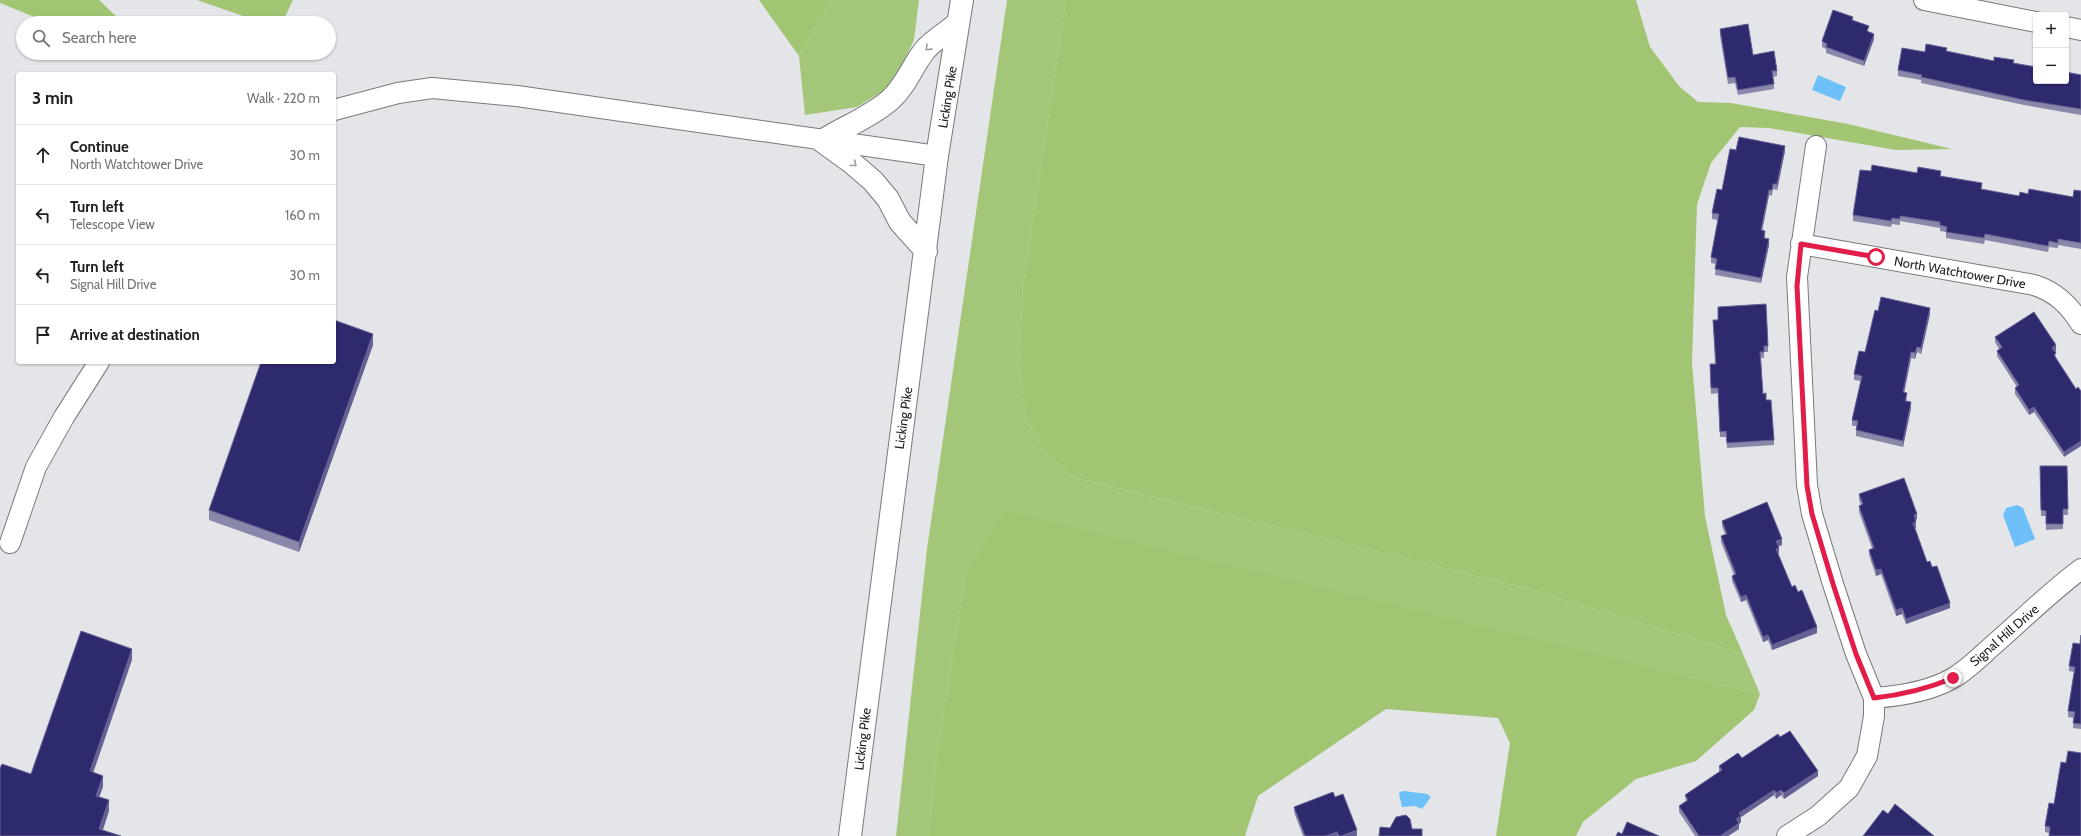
<!DOCTYPE html>
<html lang="en">
<head>
<meta charset="utf-8">
<style>
  :root { --surface:#fff; --page:#f6f6f6; --text:#202124; --muted:#757577; --line:#e0e0e0 }
  body { margin:0; font-family:Cabin,sans-serif; background:var(--page); color:var(--text) }
  .controls { position:absolute; right:12px; top:12px; display:grid; overflow:hidden; border-radius:4px; box-shadow:0 1px 3px #0004 }
  .controls button { width:36px; height:36px; display:grid; place-items:center; padding:0; border:0; border-bottom:1px solid var(--line); background:var(--surface); color:var(--text); font:20px sans-serif }
  .stop { position:absolute; width:12px; height:12px; margin:-9px; border:3px solid #e11d48; border-radius:50%; background:#fff }
  .stop.end { background:#e11d48; border-color:#fff; box-shadow:0 1px 4px #0008 }
  .list { margin:0; padding:0; list-style:none }
  h2 { display:flex; justify-content:space-between; align-items:center; height:52px; margin:0; padding:0 16px; font-size:17px }
  h2 small { font-size:13px; font-weight:400; color:var(--muted) }
  .list li { display:grid; grid-template-columns:26px 1fr auto; gap:12px; align-items:center; box-sizing:border-box; height:60px; padding:0 16px; border-top:1px solid var(--line) }
  .list b { display:block; font-size:15px; white-space:nowrap }
  .list p { margin:0; font-size:13px; white-space:nowrap; color:var(--muted) }
  .list em { font-size:13px; font-style:normal; color:var(--muted) }
  .icon { flex:none; width:22px; height:22px; fill:none; stroke:currentColor; stroke-width:2; stroke-linecap:round; stroke-linejoin:round }
  .map { position:relative; flex:none; width:2081px; height:836px; overflow:hidden }
  .search { position:absolute; background:var(--surface); box-shadow:0 1px 3px #0004; left:16px; top:16px; width:320px; height:44px; display:flex; align-items:center; gap:10px; box-sizing:border-box; padding:0 14px; border-radius:22px; color:var(--muted); font-size:15px }
  .panel { position:absolute; background:var(--surface); box-shadow:0 1px 3px #0004; left:16px; top:72px; width:320px; height:292px; border-radius:4px }
  .map>svg:first-child { display:block }
  .green { fill:#a4c678 }
  .forest { fill:#a2c573 }
  .water { fill:#6dc0f8 }
  .lines { fill:none; stroke-linecap:round; stroke-linejoin:round }
  .street-casing { stroke:#79797d; stroke-width:22 }
  .primary-casing { stroke:#79797d; stroke-width:24 }
  .street { stroke:#fff; stroke-width:20 }
  .primary { stroke:#fff; stroke-width:22 }
  .wall { fill:#8988ab }
  .shaded-wall { fill:#656293 }
  .building { fill:#2e2a6e; stroke:#656293 }
  .oneway { stroke:#9b9b9c }
  .route { stroke:#e11d48; stroke-width:5 }
  .labels { text-anchor:middle; stroke-width:4; stroke-linejoin:round; paint-order:stroke }
  .street-label { font-size:13px; fill:#212122; stroke:#fff }
</style>
</head>
<body>
<div class="map">
<svg width="2081" height="836" viewBox="0 0 2081 836">
  <rect width="100%" height="100%" fill="#e4e5e8"/>
  <!-- green -->
  <path class="green" d="M 831,0 L 919,0 L 914,40 L 893,85 L 857,107 L 805,115 L 799,56 Z
    M 1007,0 L 1066,0 L 1023,285 L 1019,367 L 1026,418 L 1045,452 L 1072,477 L 1525,588 L 1743,654 L 1760,694 L 1272,577 L 965,579 L 938,746 L 928,836 L 896,836 L 927,549 Z"/>
  <!-- forest -->
  <path class="forest" d="M 0,0 L 99,0 L 119,19 L 117,23 L 49,23 L 0,3 Z
    M 197,0 L 293,0 L 285,17 L 246,17 Z
    M 759,0 L 831,0 L 799,56 Z
    M 1066,0 L 1636,0 L 1650,47 L 1679,86 L 1698,102 L 1731,103 L 1848,124 L 1952,149 L 1896,150 L 1769,128 L 1740,127 L 1711,163 L 1697,204 L 1692,363 L 1705,516 L 1726,615 L 1743,654 L 1525,588 L 1072,477 L 1045,452 L 1026,418 L 1019,367 L 1023,285 Z
    M 1004,511 L 1760,694 L 1754,710 L 1696,761 L 1636,779 L 1583,822 L 1576,836 L 1496,836 L 1510,743 L 1498,718 L 1386,709 L 1258,796 L 1245,836 L 928,836 L 938,746 L 965,579 Z"/>
  <!-- water -->
  <path class="water" d="M 1818,75 L 1846,87 L 1840,101 L 1812,90 Z
    M 2017,505 L 2023,508 L 2035,539 L 2015,547 L 2003,515 L 2006,508 Z
    M 1404,791 L 1427,794 L 1431,797 L 1422,809 L 1415,806 L 1402,807 L 1399,794 L 1400,792 Z"/>
  <g class="lines">
    <!-- street casing -->
    <g class="street-casing">
      <path id="street" d="M 1924,0 L 2036,22
        M 2066,27 L 2081,30
        M 334,110 L 398,93 L 432,88 L 517,96 L 937,156
        M 1801,244 L 2034,285 C 2056,292 2069,305 2081,324
        M 10,543 L 36,467 L 64,417 L 99,362
        M 1874,698 C 1900,696 1931,691 1953,678 C 1967,670 1979,658 1991,647 C 2021,621 2049,593 2081,569
        M 1787,836 L 1818,816 L 1849,788 L 1867,756 L 1874,716 L 1874,698 L 1856,654 L 1833,584 L 1812,514 L 1807,485 L 1797,277 L 1816,146"/>
    </g>
    <!-- primary casing -->
    <g class="primary-casing">
      <path id="primary" d="M 926,251 L 900,222 L 888,199 L 873,181 L 851,162 L 822,141 C 844,127 869,118 890,100 C 906,86 912,66 925,50 C 933,40 948,32 958,23
        M 850,836 L 937,156 L 962,0"/>
    </g>
    <!-- street -->
    <use href="#street" class="street"/>
    <!-- primary -->
    <use href="#primary" class="primary"/>
  </g>
  <!-- wall -->
  <path class="wall" d="M 1853,20 L 1869,32 L 1874,39 L 1864,66 L 1826,53 L 1826,49 L 1822,47 L 1822,41 Z
    M 1720,29 L 1753,55 L 1777,71 L 1777,76 L 1773,77 L 1774,84 L 1774,89 L 1738,95 L 1735,83 L 1728,84 L 1720,35 Z
    M 1947,51 L 1994,61 L 2014,63 L 2081,75 L 2081,115 L 2024,105 L 1921,83 L 1921,80 L 1898,76 L 1898,70 Z
    M 1736,150 L 1785,151 L 1777,190 L 1773,189 L 1772,196 L 1769,195 L 1762,230 L 1765,237 L 1765,238 L 1769,245 L 1761,283 L 1715,275 L 1716,264 L 1711,263 L 1711,257 L 1718,220 L 1712,219 L 1712,213 L 1722,190 Z
    M 1871,171 L 1941,176 L 1982,190 L 2019,196 L 2028,194 L 2073,197 L 2081,191 L 2081,249 L 2058,245 L 2058,248 L 2049,247 L 2048,252 L 1985,240 L 1984,244 L 1946,238 L 1946,232 L 1940,231 L 1940,228 L 1900,221 L 1900,225 L 1892,224 L 1891,227 L 1853,221 L 1853,215 Z
    M 1878,311 L 1930,314 L 1921,354 L 1917,352 L 1915,359 L 1911,358 L 1904,393 L 1907,399 L 1907,401 L 1911,408 L 1903,447 L 1856,436 L 1856,430 L 1857,426 L 1852,426 L 1852,420 L 1861,381 L 1854,380 L 1854,374 L 1865,352 Z
    M 1713,320 L 1768,346 L 1768,352 L 1764,352 L 1764,358 L 1761,358 L 1763,394 L 1766,400 L 1774,440 L 1774,445 L 1727,448 L 1726,437 L 1720,437 L 1718,393 L 1711,394 L 1710,364 L 1715,364 Z
    M 1995,337 L 2056,351 L 2055,352 L 2056,358 L 2076,389 L 2064,457 L 2034,412 L 2029,415 L 2015,394 L 2015,388 L 2017,387 L 1997,356 L 1997,351 L 1999,349 L 1995,342 Z
    M 373,345 L 299,552 L 209,520 L 209,510 Z
    M 2040,466 L 2067,466 L 2068,515 L 2063,515 L 2063,529 L 2046,530 L 2046,516 L 2041,516 Z
    M 1859,494 L 1917,519 L 1915,520 L 1916,528 L 1915,528 L 1927,562 L 1950,608 L 1906,624 L 1902,614 L 1896,616 L 1881,574 L 1876,576 L 1869,555 L 1869,550 L 1872,548 L 1859,512 L 1859,506 L 1861,505 L 1859,500 Z
    M 1722,521 L 1782,545 L 1778,546 L 1779,553 L 1778,554 L 1792,587 L 1817,633 L 1772,650 L 1768,640 L 1763,642 L 1746,600 L 1741,602 L 1732,581 L 1732,576 L 1734,575 L 1721,542 L 1721,536 L 1725,534 L 1722,526 Z
    M 2081,635 L 2081,729 L 2073,728 L 2074,718 L 2068,717 L 2068,711 L 2074,672 L 2069,671 L 2069,666 L 2080,644 Z
    M 1780,737 L 1818,776 L 1784,799 L 1781,795 L 1776,799 L 1774,795 L 1741,817 L 1741,822 L 1739,824 L 1739,829 L 1728,836 L 1695,836 L 1679,812 L 1679,806 L 1686,801 L 1685,795 L 1719,772 L 1719,766 L 1742,758 Z
    M 2081,753 L 2049,833 L 2045,832 L 2045,826 L 2054,804 L 2066,763 Z
    M 1335,797 L 1357,835 L 1356,836 L 1303,836 L 1294,812 L 1294,807 Z"/>
  <!-- shaded-wall -->
  <path class="shaded-wall" d="M 1874,34 L 1874,39 L 1864,66 L 1864,61 Z
    M 1785,146 L 1785,151 L 1777,190 L 1777,184 Z
    M 1769,190 L 1769,195 L 1761,236 L 1761,230 Z
    M 1769,239 L 1769,245 L 1761,283 L 1761,278 Z
    M 1930,308 L 1930,314 L 1921,354 L 1921,348 Z
    M 373,334 L 373,345 L 299,552 L 299,542 Z
    M 2056,345 L 2056,351 L 2052,353 L 2052,348 Z
    M 1917,347 L 1917,352 L 1915,359 L 1915,353 Z
    M 1911,352 L 1911,358 L 1903,398 L 1903,392 Z
    M 1911,402 L 1911,408 L 1903,447 L 1903,441 Z
    M 2034,407 L 2034,412 L 2029,415 L 2029,410 Z
    M 2081,441 L 2081,446 L 2064,457 L 2064,452 Z
    M 1917,514 L 1917,519 L 1914,521 L 1914,515 Z
    M 1916,522 L 1916,528 L 1913,529 L 1913,523 Z
    M 1782,539 L 1782,545 L 1776,547 L 1776,541 Z
    M 1779,548 L 1779,553 L 1776,554 L 1776,549 Z
    M 1881,569 L 1881,574 L 1876,576 L 1876,570 Z
    M 1746,595 L 1746,600 L 1741,602 L 1741,597 Z
    M 1950,603 L 1950,608 L 1906,624 L 1906,619 Z
    M 1902,608 L 1902,614 L 1896,616 L 1896,610 Z
    M 1817,627 L 1817,633 L 1772,650 L 1772,645 Z
    M 1768,635 L 1768,640 L 1763,642 L 1763,637 Z
    M 132,649 L 132,660 L 90,782 L 90,771 Z
    M 1818,771 L 1818,776 L 1784,799 L 1784,793 Z
    M 103,776 L 103,787 L 96,806 L 96,796 Z
    M 1774,790 L 1774,795 L 1741,817 L 1741,822 L 1739,824 L 1739,829 L 1728,836 L 1720,836 L 1739,813 Z
    M 1781,790 L 1781,795 L 1776,799 L 1776,793 Z
    M 109,800 L 109,811 L 101,836 L 99,829 Z
    M 1357,830 L 1357,835 L 1356,836 L 1341,836 Z
    M 1337,832 L 1337,836 L 1325,836 Z"/>
  <!-- building -->
  <path class="building" d="M 1833,10 L 1853,17 L 1852,20 L 1869,26 L 1867,31 L 1874,34 L 1864,61 L 1826,47 L 1827,44 L 1822,41 Z
    M 1748,24 L 1753,55 L 1774,51 L 1777,71 L 1772,71 L 1774,84 L 1738,90 L 1735,77 L 1728,78 L 1720,29 Z
    M 1926,44 L 1947,48 L 1946,51 L 1994,61 L 1994,57 L 2014,60 L 2013,63 L 2036,67 L 2036,81 L 2066,81 L 2066,72 L 2081,75 L 2081,109 L 2024,100 L 1921,77 L 1922,75 L 1898,70 L 1902,48 L 1925,52 Z
    M 1739,137 L 1785,146 L 1777,184 L 1773,184 L 1772,190 L 1769,190 L 1761,230 L 1765,231 L 1764,238 L 1769,239 L 1761,278 L 1715,269 L 1717,259 L 1711,257 L 1719,214 L 1712,213 L 1717,189 L 1722,190 L 1730,149 L 1736,150 Z
    M 1872,165 L 1917,173 L 1918,167 L 1941,171 L 1940,176 L 1982,183 L 1981,189 L 2019,196 L 2020,192 L 2028,194 L 2029,189 L 2073,197 L 2074,190 L 2081,191 L 2081,243 L 2058,239 L 2058,243 L 2049,241 L 2048,246 L 1985,234 L 1984,238 L 1946,232 L 1947,227 L 1940,225 L 1940,222 L 1900,216 L 1900,219 L 1892,218 L 1891,221 L 1853,215 L 1860,170 L 1871,171 Z
    M 1881,297 L 1930,308 L 1921,348 L 1917,347 L 1915,353 L 1911,352 L 1903,392 L 1907,393 L 1905,401 L 1911,402 L 1903,441 L 1856,430 L 1858,421 L 1852,420 L 1862,376 L 1854,374 L 1859,351 L 1865,352 L 1875,310 L 1878,311 Z
    M 1766,304 L 1768,346 L 1764,346 L 1764,352 L 1760,352 L 1763,394 L 1766,393 L 1766,400 L 1771,400 L 1774,440 L 1727,443 L 1726,431 L 1720,432 L 1718,388 L 1711,388 L 1710,364 L 1716,364 L 1713,320 L 1718,320 L 1718,307 Z
    M 2034,312 L 2056,345 L 2052,348 L 2056,353 L 2054,355 L 2076,389 L 2078,387 L 2081,391 L 2081,441 L 2064,452 L 2034,407 L 2029,410 L 2015,388 L 2019,385 L 1997,351 L 2002,347 L 1995,337 Z
    M 334,320 L 373,334 L 299,542 L 209,510 L 261,362 L 334,362 Z
    M 2040,466 L 2067,466 L 2068,509 L 2063,509 L 2063,524 L 2046,524 L 2046,511 L 2041,510 Z
    M 1904,478 L 1917,514 L 1914,515 L 1916,522 L 1913,523 L 1927,562 L 1930,561 L 1932,567 L 1937,566 L 1950,603 L 1906,619 L 1902,608 L 1896,610 L 1881,569 L 1876,570 L 1869,550 L 1874,548 L 1859,506 L 1863,504 L 1859,494 Z
    M 1767,502 L 1782,539 L 1776,541 L 1779,548 L 1776,549 L 1792,587 L 1795,585 L 1798,592 L 1802,590 L 1817,627 L 1772,645 L 1768,635 L 1763,637 L 1746,595 L 1741,597 L 1732,576 L 1736,574 L 1721,536 L 1727,534 L 1722,521 Z
    M 81,631 L 132,649 L 90,771 L 103,776 L 96,796 L 109,800 L 99,829 L 121,836 L 0,836 L 0,768 L 2,764 L 31,774 Z
    M 2081,635 L 2081,724 L 2073,723 L 2075,712 L 2068,711 L 2075,667 L 2069,666 L 2073,643 L 2080,644 Z
    M 1790,731 L 1818,771 L 1784,793 L 1781,790 L 1776,793 L 1774,790 L 1739,813 L 1741,816 L 1736,819 L 1739,823 L 1720,836 L 1699,836 L 1679,806 L 1688,800 L 1685,795 L 1722,770 L 1719,766 L 1738,753 L 1742,758 L 1778,734 L 1780,737 Z
    M 2068,751 L 2081,753 L 2081,836 L 2049,836 L 2050,827 L 2045,826 L 2049,803 L 2054,804 L 2061,762 L 2066,763 Z
    M 1333,792 L 1335,797 L 1343,794 L 1357,830 L 1341,836 L 1339,836 L 1337,832 L 1325,836 L 1305,836 L 1294,807 Z
    M 1895,804 L 1934,836 L 1863,836 L 1883,810 L 1888,814 Z
    M 1406,815 L 1410,819 L 1412,829 L 1422,829 L 1422,836 L 1379,836 L 1380,827 L 1390,828 L 1396,817 Z
    M 1627,822 L 1659,836 L 1616,836 L 1618,832 L 1622,834 Z"/>
  <!-- one-way arrows -->
  <defs><path id="oneway-chevron" d="M-2-3.5L2.5 0L-2 3.5" fill="none" stroke-width="1.6" stroke-linecap="round" stroke-linejoin="round"/></defs>
  <g class="oneway">
    <use href="#oneway-chevron" transform="translate(928 48) rotate(136)"/>
    <use href="#oneway-chevron" transform="translate(854 164) rotate(39)"/>
  </g>
  <g class="lines">
    <!-- route -->
    <path class="route" d="M 1876,257 L 1801,244 L 1797,286 L 1807,486 L 1812,514 L 1833,584 L 1856,654 L 1874,698 C 1901,695 1927,689 1953,678"/>
  </g>
  <g class="labels">
    <!-- street labels -->
    <g class="street-label">
      <text transform="translate(947 97) rotate(-81)" y="5">Licking Pike</text>
      <text transform="translate(1960 272) rotate(10)" y="5">North Watchtower Drive</text>
      <text transform="translate(903 418) rotate(-82)" y="5">Licking Pike</text>
      <text transform="translate(2004 635) rotate(-41)" y="5">Signal Hill Drive</text>
      <text transform="translate(862 739) rotate(-83)" y="5">Licking Pike</text>
    </g>
  </g>
</svg>
<div class="controls">
<button>+</button>
<button>−</button>
</div>
<div class="stop" style="left:1876px;top:257px"></div>
<div class="stop end" style="left:1953px;top:678px"></div>
<div class="search"><svg class="icon" aria-label="search" viewBox="0 0 24 24"><circle cx="10" cy="10" r="6"/><path d="M15 15l6 6"/></svg>Search here</div>
<section class="panel">
<h2>3 min<small>Walk · 220 m</small></h2>
<ul class="list">
<li><svg class="icon" aria-label="ahead" viewBox="0 0 24 24"><path d="M12 20V5M6 11l6-6 6 6"/></svg><div><b>Continue</b><p>North Watchtower Drive</p></div><em>30 m</em></li>
<li><svg class="icon" aria-label="left" viewBox="0 0 24 24"><path d="M17 20v-9H6M10 6l-5 5 5 5"/></svg><div><b>Turn left</b><p>Telescope View</p></div><em>160 m</em></li>
<li><svg class="icon" aria-label="left" viewBox="0 0 24 24"><path d="M17 20v-9H6M10 6l-5 5 5 5"/></svg><div><b>Turn left</b><p>Signal Hill Drive</p></div><em>30 m</em></li>
<li><svg class="icon" aria-label="arrive" viewBox="0 0 24 24"><path d="M6 21V4h12l-3 4 3 4H6"/></svg><div><b>Arrive at destination</b></div></li>
</ul>
</section>
</div>
</body>
</html>
